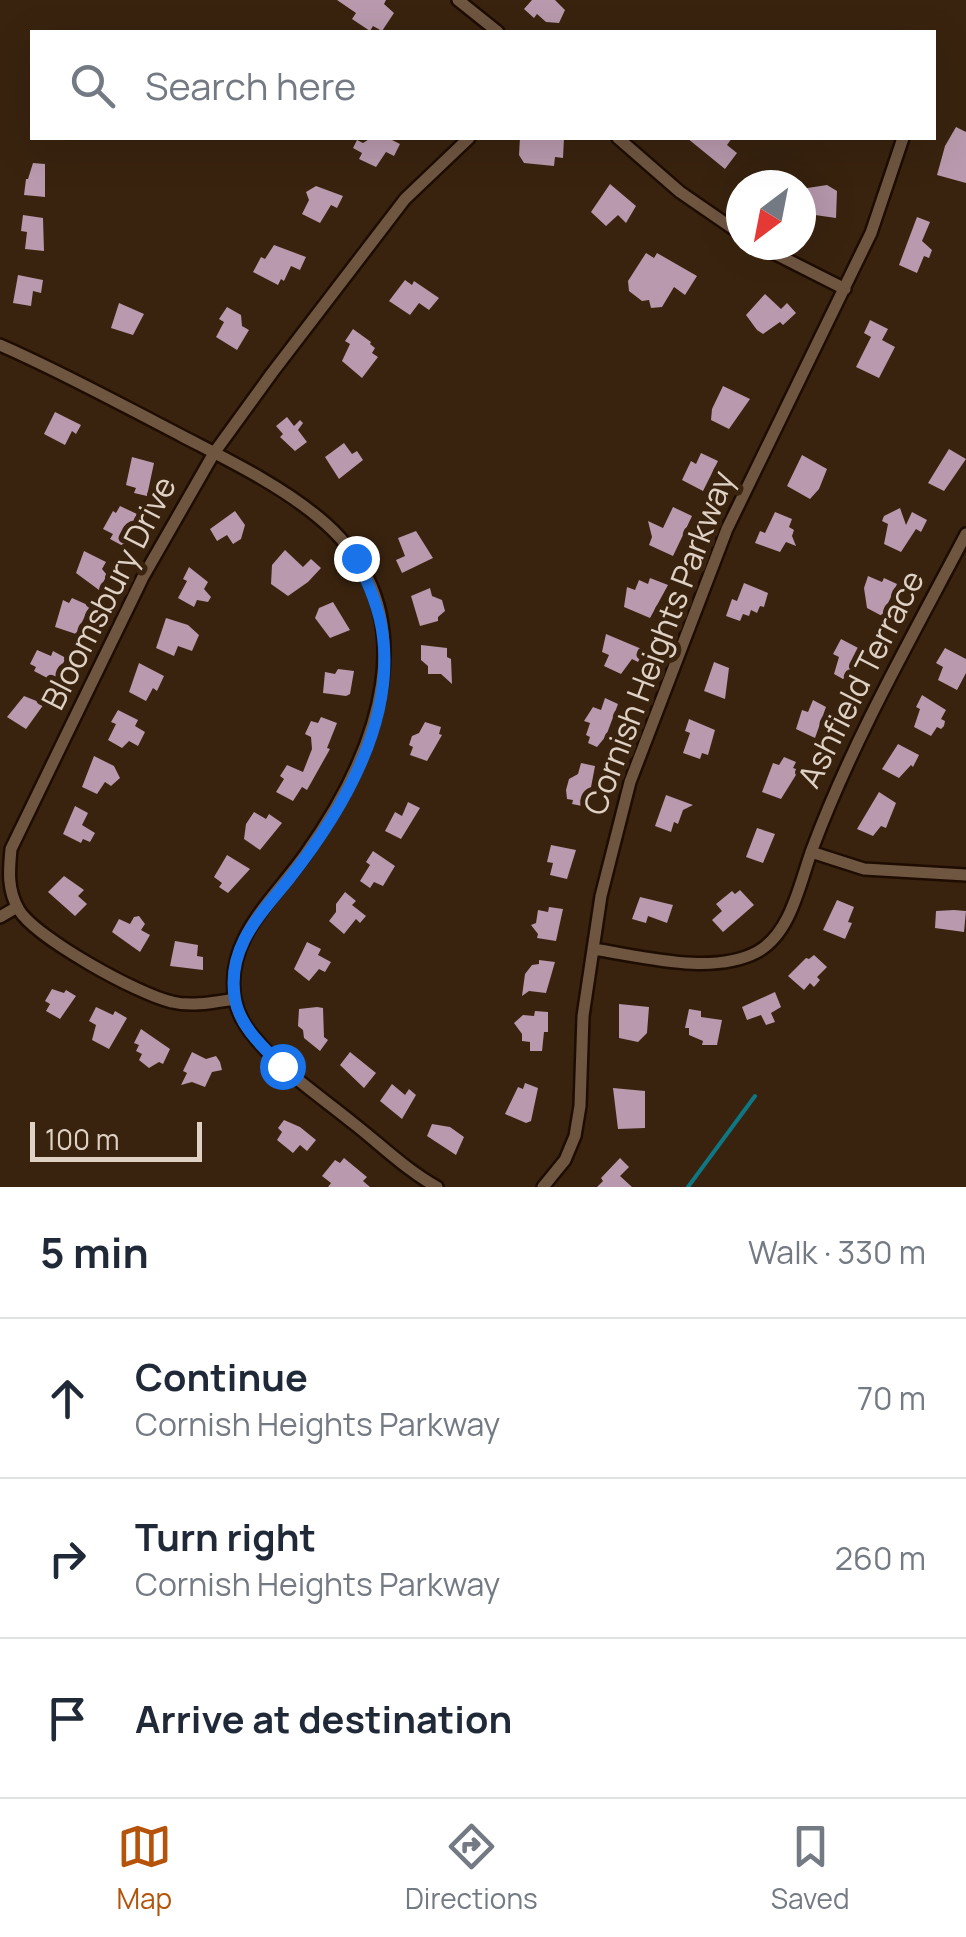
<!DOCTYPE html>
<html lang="en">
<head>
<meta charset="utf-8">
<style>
  :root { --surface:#fff; --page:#f2f2f3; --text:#1f2937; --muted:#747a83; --line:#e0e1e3; --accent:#b45309 }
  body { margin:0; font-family:Manrope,sans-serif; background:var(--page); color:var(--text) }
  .compass { position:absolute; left:726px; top:170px; width:90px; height:90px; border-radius:50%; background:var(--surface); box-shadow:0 10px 40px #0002; rotate:212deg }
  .scale { position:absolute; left:30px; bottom:25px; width:172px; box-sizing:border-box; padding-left:10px; border:5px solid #e0d1c5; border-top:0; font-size:28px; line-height:35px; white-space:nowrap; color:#e0d1c5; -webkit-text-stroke:8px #39230f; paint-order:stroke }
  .stop { position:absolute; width:30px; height:30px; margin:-22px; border:8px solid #1a73e8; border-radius:50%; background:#fff }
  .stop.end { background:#1a73e8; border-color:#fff; box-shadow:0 2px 10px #0008 }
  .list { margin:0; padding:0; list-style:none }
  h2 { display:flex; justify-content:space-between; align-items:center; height:130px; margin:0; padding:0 40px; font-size:42px }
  h2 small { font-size:32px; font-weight:400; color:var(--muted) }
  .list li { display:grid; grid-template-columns:65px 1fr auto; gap:30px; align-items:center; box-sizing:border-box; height:160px; padding:0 40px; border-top:2px solid var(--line) }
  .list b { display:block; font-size:38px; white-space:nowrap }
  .list p { margin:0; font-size:32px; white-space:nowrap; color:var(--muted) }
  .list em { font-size:32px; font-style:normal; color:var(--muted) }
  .icon { flex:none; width:55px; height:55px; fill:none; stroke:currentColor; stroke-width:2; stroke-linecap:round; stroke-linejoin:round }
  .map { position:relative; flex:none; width:966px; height:1187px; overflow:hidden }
  .search { position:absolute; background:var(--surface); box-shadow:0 10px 40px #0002; left:30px; right:30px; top:30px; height:110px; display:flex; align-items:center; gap:25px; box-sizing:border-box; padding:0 35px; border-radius:0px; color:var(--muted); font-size:38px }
  .sheet { height:610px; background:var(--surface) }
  nav { display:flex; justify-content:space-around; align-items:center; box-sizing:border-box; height:140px; border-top:2px solid var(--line); background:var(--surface); font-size:28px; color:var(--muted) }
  nav a { display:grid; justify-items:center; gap:5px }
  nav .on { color:var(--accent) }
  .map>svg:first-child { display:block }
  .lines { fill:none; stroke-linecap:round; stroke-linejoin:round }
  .stream { stroke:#0d7783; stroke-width:4 }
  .building { fill:#b899ad }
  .minor-casing { stroke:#1f0c00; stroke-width:16 }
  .minor { stroke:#6e5641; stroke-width:11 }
  .route { stroke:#1a73e8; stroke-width:12 }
  .labels { text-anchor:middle; stroke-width:10; stroke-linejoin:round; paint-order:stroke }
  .street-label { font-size:32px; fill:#e0d1c5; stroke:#39230f }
</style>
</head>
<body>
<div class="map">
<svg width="966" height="1187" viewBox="0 0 966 1187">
  <rect width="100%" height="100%" fill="#39230f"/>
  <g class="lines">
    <!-- stream -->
    <path class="stream" d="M 688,1187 L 755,1096"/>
  </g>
  <!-- building -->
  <path class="building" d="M 337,0 L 386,0 L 384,4 L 394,13 L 382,31 L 373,26 L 370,31 L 352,19 L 356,13 Z
    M 532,0 L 555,0 L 565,10 L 559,23 L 546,22 L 537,14 L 534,18 L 524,9 Z
    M 956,127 L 966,132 L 966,183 L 937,175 L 945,146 Z
    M 371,138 L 388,138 L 400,144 L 394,156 L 386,152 L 376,167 L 359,159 L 362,153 L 353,148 L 357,140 L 363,143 Z
    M 520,138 L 564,138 L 563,158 L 555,157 L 554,166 L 524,163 L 519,155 Z
    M 687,138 L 732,138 L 727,145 L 737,153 L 725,169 Z
    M 33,163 L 45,164 L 45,197 L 24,195 L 26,179 L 28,179 Z
    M 610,184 L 636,206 L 626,223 L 618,215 L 606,226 L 591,212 Z
    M 827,185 L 837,191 L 836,218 L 801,213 L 801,189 Z
    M 316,186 L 343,196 L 337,208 L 331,205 L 320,223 L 302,214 L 309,200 L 306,192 Z
    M 23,215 L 43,218 L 44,251 L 25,249 L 27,232 L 21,231 Z
    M 917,217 L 930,222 L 922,241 L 932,250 L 929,258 L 924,256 L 917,273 L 899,265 Z
    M 274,245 L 306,257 L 300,270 L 291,266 L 284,281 L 281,279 L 278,285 L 253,272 L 261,257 L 265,259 Z
    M 646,253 L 654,258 L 657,253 L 697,276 L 685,295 L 674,287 L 662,307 L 651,308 L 649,300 L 642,301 L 629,291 L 628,281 Z
    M 18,275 L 43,280 L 41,293 L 33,291 L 31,306 L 13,303 Z
    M 405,280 L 412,285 L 414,281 L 439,298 L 429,310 L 419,303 L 410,315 L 389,301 Z
    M 765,294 L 781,309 L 787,303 L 796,313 L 783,325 L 780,322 L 763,334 L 757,330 L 746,315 Z
    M 119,303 L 144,314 L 133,335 L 111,328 Z
    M 227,307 L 241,315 L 242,326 L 249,330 L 237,350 L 216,337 L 224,322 L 219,319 Z
    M 870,320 L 888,329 L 882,340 L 895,347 L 879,378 L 856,367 L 871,337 L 864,333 Z
    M 353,329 L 371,342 L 370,344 L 375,348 L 372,353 L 378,357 L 362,378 L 342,361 L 350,344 L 345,341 Z
    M 723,386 L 750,399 L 729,429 L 711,420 L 712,409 Z
    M 55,412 L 81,425 L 76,434 L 72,431 L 65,445 L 44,434 Z
    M 287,417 L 294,426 L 300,420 L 303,423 L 298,430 L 307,442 L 295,451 L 280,437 L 283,434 L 276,426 Z
    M 344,443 L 352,454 L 357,451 L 363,460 L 339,479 L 325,457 Z
    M 949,449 L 966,459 L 944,491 L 928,483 Z
    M 701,453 L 718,461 L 703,491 L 682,480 L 691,461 L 696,464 Z
    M 802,455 L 827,469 L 819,489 L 810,499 L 787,486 Z
    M 132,457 L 154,463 L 147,496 L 134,493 L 136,488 L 126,485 Z
    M 120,506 L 137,514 L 123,546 L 110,539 L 113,534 L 103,529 L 113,511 L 116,513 Z
    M 673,507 L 692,516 L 673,556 L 649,545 L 652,537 L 648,521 L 663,528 Z
    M 900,508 L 906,525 L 912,512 L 927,520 L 921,532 L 916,529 L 901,552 L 884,544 L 888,524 L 882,521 L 884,516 Z
    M 235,511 L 245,525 L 241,539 L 233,544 L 227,535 L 217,541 L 210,529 Z
    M 775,512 L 792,519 L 789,527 L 794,530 L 792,536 L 796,546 L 786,542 L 780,552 L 755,543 L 760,531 L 765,533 Z
    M 416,531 L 433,558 L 402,573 L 396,560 L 405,556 L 398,538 Z
    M 285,550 L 303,567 L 311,559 L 321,568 L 308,582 L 288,596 L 271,584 L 272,565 Z
    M 84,551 L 106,562 L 102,569 L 107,575 L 99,590 L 76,573 Z
    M 189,567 L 208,582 L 204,589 L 211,597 L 208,602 L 197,600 L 194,607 L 178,598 L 187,581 L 183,579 Z
    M 868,576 L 882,582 L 884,578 L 897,584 L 882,616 L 867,608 L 864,588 Z
    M 650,578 L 668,585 L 650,618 L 624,607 L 627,587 L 635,590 L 639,580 L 648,584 Z
    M 744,583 L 768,593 L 764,607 L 760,606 L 757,613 L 751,610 L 749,616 L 743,614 L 740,621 L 726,616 L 732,599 L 737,601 Z
    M 430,588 L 432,596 L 442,600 L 445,611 L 438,617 L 438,621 L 420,626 L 411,596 Z
    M 72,598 L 90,606 L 76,634 L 55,627 L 63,600 L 69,603 Z
    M 333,602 L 350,630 L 330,638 L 315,618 L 319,608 Z
    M 166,618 L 188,625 L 199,635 L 192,651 L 178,646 L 174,656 L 156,648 Z
    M 606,634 L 644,650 L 638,662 L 632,659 L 621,674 L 604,666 L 609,655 L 602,652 Z
    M 841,639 L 864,651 L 853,671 L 843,679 L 834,674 L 839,657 L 833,654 Z
    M 421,645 L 447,648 L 447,657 L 451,659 L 452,684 L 441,674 L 428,674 L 428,666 L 421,660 Z
    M 945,648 L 966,659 L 966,673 L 957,690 L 938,680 L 943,667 L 936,663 Z
    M 37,650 L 51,656 L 53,651 L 66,658 L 53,681 L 34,671 L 36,667 L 30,664 Z
    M 714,662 L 729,668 L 725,699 L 704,691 Z
    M 139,663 L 164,676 L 157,691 L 153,688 L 146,701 L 129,692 Z
    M 338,669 L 354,671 L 350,694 L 346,696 L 323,693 L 325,672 L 335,674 Z
    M 922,695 L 946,710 L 941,719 L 945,721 L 944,726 L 941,729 L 937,727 L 931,736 L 914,727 L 920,709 L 916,707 Z
    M 24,696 L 44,704 L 26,729 L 7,717 Z
    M 605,698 L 618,704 L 606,736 L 597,747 L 588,743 L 590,737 L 586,735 L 590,723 L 584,721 L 593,707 L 601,710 Z
    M 813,700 L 826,707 L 815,738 L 796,729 L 802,710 L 808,712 Z
    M 118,710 L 138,720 L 135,726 L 145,732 L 138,746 L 129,741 L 122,748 L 108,740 L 116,724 L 111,722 Z
    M 321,717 L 337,723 L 327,748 L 330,749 L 307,790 L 302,787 L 293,801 L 276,792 L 284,779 L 280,776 L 287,765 L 303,772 L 312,749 L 311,737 L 305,734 L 311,721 L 318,723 Z
    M 689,719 L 715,730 L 708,755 L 702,753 L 700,759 L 683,753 L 690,733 L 685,731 Z
    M 425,722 L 441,727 L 439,734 L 442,735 L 427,761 L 410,755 L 413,747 L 409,745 L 412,736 L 419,733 Z
    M 898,744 L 919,755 L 913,767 L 911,765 L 899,778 L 882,769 Z
    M 94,756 L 114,766 L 120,778 L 111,786 L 105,782 L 97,794 L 82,787 Z
    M 784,757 L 796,762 L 793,768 L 799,770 L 781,799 L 762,792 L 773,763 L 779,765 Z
    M 581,763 L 595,766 L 589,798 L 582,806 L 572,804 L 573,800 L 567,799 L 566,790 L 569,779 L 578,774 Z
    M 879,792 L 896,803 L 886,828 L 881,826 L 873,836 L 857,829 Z
    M 666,795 L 693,805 L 683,810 L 678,824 L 674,822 L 671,832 L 655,826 Z
    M 408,802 L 420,808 L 401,839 L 385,831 L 395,812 L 402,816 Z
    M 75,806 L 88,813 L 82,825 L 95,833 L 90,842 L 83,839 L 81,843 L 63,834 Z
    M 254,812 L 266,819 L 269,814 L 282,823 L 260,850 L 244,839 L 246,824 Z
    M 757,828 L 775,834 L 763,863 L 746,857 Z
    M 551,845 L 576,850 L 567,879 L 550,875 L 553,863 L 547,862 Z
    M 373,851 L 395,866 L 383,886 L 374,882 L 370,888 L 360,881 L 370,865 L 366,862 Z
    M 227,855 L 250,869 L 228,893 L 219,887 L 222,883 L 214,877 Z
    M 64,876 L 84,890 L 78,896 L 87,904 L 75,916 L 48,892 Z
    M 740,890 L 754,905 L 723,932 L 712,920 L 722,911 L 716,904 L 732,891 L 735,894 Z
    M 345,892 L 356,901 L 352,905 L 366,916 L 360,923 L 356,919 L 344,934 L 329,921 L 336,912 L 336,904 Z
    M 640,897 L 673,905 L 667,923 L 648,916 L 646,923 L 632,919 Z
    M 837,900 L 854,907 L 848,922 L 852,923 L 845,939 L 823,930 Z
    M 549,907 L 563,909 L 556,941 L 537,938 L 538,934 L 531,925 L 536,923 L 538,910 L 548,912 Z
    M 954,910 L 966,911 L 964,932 L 935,928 L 936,911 Z
    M 139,916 L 145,924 L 141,930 L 150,935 L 140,952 L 112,932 L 119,919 L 130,924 L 134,917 Z
    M 175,941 L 198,945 L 197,956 L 203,957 L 203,970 L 170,966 Z
    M 307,942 L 321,949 L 318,955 L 331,962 L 325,972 L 319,969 L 309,981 L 294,969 Z
    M 814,955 L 827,967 L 817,977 L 820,980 L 814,987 L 810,983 L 804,990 L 788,976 L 806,958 L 809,959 Z
    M 539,960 L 555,962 L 546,993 L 529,991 L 522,996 L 525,974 L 532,965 L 539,964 Z
    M 52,989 L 64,993 L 66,990 L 76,996 L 60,1019 L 46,1011 L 50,1004 L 45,1001 Z
    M 775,992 L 781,1007 L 771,1013 L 775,1022 L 766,1025 L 761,1015 L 747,1020 L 742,1007 Z
    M 619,1004 L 649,1007 L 647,1033 L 638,1042 L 619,1038 Z
    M 96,1007 L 113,1015 L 115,1011 L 127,1018 L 109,1049 L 92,1040 L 96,1025 L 89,1021 Z
    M 317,1007 L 323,1008 L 324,1037 L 328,1040 L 320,1051 L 304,1038 L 303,1030 L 298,1026 L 299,1009 Z
    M 689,1009 L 701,1011 L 701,1017 L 722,1020 L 717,1045 L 702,1045 L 703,1041 L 689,1035 L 689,1028 L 685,1028 Z
    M 535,1011 L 548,1012 L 548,1032 L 544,1032 L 542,1051 L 530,1051 L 530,1042 L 522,1041 L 522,1034 L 514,1023 L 523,1015 L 534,1016 Z
    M 141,1029 L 170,1049 L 163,1064 L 159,1062 L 149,1068 L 139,1060 L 142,1054 L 136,1051 L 139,1045 L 134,1043 Z
    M 192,1052 L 206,1059 L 216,1056 L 220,1062 L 222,1070 L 212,1072 L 205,1087 L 192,1082 L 181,1085 L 187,1073 L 183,1071 Z
    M 350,1052 L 376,1073 L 364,1088 L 340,1065 Z
    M 525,1083 L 538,1088 L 531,1121 L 526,1123 L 505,1114 L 518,1087 L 523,1089 Z
    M 392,1084 L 405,1095 L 409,1089 L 416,1095 L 402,1119 L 380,1101 Z
    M 613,1088 L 645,1091 L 645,1128 L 618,1129 Z
    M 284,1120 L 300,1127 L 316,1140 L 307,1151 L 300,1145 L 293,1153 L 277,1140 L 282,1132 L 278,1128 Z
    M 432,1124 L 450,1127 L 464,1137 L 456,1155 L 427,1136 Z
    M 344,1158 L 367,1177 L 363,1181 L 370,1187 L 328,1187 L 331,1183 L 322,1176 L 335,1160 L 340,1163 Z
    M 620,1158 L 629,1167 L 620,1176 L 632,1187 L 597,1187 L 603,1181 L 601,1178 Z"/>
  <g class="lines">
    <!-- minor casing -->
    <g class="minor-casing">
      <path id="minor" d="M 458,0 L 498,32
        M 618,138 L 680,192 L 741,234
        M 758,245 L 845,289
        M 0,345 C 62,372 122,405 182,436 C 228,460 278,484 318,517 C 434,612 376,755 305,855 C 274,899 224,939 235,1000 C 238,1015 246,1028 256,1039 C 283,1072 320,1096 353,1123 C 380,1144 406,1170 437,1187
        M 811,852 L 864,869 L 966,875
        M 0,917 L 17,907
        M 593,949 C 641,956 712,976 757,952 C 792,933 800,881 813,847 C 854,738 912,637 966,534
        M 235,999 C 215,1002 192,1007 172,1002 C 139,995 36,938 19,910 C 7,890 9,870 11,849 L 143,577 L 214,453 L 272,373 L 405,199 L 469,138
        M 543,1187 L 565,1160 L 575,1136 L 580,1106 L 583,1016 L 601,896 L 630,782 L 727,529 L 871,233 L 903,138"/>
    </g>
    <!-- minor -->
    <use href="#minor" class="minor"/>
  </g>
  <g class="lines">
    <!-- route -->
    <path class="route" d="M 282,1066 C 263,1047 240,1027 235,999 C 226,948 260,915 289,879 C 341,813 394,724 383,637 C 380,609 368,583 356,558"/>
  </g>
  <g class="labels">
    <!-- street labels -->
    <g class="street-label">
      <text transform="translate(109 593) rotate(-63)" y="11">Bloomsbury Drive</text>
      <text transform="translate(659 643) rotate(-69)" y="11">Cornish Heights Parkway</text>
      <text transform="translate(861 679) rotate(-63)" y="11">Ashfield Terrace</text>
    </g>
  </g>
</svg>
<svg class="compass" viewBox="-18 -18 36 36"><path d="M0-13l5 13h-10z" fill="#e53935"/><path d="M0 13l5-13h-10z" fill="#747a83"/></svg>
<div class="scale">100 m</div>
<div class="stop" style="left:282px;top:1066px"></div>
<div class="stop end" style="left:356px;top:558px"></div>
<div class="search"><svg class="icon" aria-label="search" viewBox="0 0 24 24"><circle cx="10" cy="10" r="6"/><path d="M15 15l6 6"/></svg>Search here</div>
</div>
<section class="sheet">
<h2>5 min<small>Walk · 330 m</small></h2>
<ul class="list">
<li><svg class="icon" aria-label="ahead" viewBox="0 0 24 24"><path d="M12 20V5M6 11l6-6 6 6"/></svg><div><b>Continue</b><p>Cornish Heights Parkway</p></div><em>70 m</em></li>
<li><svg class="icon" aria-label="right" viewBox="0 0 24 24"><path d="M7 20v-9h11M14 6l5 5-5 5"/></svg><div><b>Turn right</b><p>Cornish Heights Parkway</p></div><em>260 m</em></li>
<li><svg class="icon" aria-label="arrive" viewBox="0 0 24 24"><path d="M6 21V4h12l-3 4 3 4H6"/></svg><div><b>Arrive at destination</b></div></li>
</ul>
</section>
<nav>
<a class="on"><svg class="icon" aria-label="map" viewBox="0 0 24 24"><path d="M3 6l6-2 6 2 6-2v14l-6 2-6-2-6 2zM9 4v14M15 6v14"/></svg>Map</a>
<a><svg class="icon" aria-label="directions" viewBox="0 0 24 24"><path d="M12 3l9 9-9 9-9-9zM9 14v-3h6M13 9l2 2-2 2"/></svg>Directions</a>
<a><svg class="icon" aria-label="saved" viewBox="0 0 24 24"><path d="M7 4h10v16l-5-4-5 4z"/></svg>Saved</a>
</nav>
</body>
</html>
